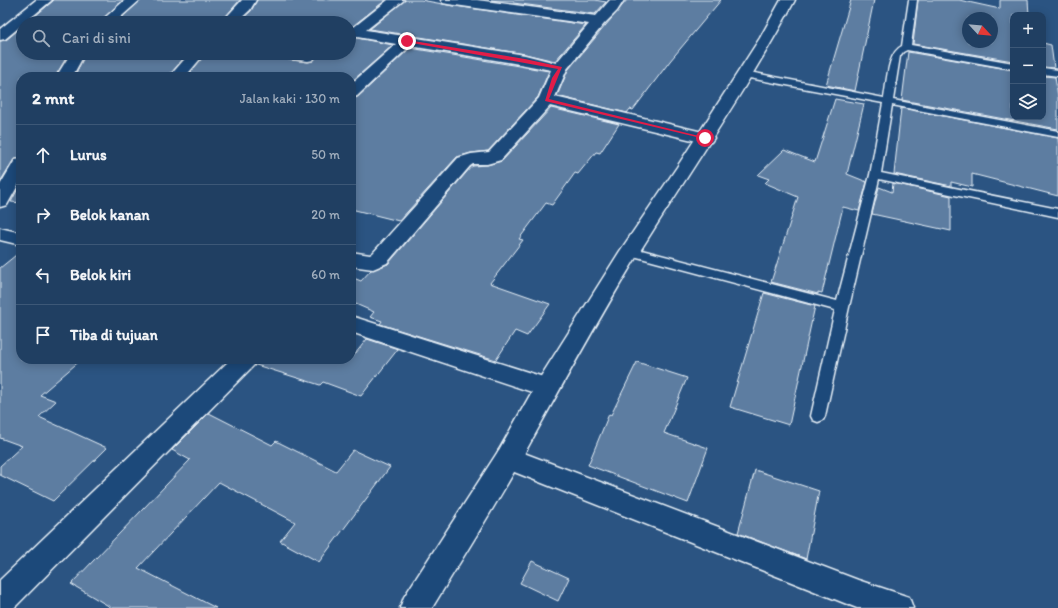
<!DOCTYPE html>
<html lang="id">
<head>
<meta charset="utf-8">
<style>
  :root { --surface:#203f62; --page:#2d4a6b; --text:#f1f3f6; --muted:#a2afbe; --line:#3d5877 }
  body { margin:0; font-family:Itim,sans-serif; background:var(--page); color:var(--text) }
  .controls { position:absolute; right:12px; top:12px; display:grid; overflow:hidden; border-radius:8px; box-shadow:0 2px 10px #0003 }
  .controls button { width:36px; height:36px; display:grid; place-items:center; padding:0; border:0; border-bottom:1px solid var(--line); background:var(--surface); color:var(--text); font:20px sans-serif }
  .compass { position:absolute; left:962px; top:12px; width:36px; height:36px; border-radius:50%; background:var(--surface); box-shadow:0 2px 10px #0003; rotate:116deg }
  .stop { position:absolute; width:12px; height:12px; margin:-9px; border:3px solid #e11d48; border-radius:50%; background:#fff }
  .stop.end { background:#e11d48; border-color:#fff; box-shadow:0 1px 4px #0008 }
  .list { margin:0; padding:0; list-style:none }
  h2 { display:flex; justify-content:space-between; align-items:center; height:52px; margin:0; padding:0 16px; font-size:17px }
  h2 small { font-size:13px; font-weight:400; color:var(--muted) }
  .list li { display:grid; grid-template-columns:26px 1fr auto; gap:12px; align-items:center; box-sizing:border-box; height:60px; padding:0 16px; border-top:1px solid var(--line) }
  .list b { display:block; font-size:15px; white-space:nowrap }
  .list em { font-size:13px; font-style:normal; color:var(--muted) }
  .icon { flex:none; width:22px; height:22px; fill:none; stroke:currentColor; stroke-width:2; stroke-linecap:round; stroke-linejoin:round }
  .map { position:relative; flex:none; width:1058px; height:608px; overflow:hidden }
  .search { position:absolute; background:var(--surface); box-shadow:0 2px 10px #0003; left:16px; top:16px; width:340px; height:44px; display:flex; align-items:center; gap:10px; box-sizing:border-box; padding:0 14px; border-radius:22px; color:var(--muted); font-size:15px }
  .panel { position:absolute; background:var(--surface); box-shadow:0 2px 10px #0003; left:16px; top:72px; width:340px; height:292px; border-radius:16px }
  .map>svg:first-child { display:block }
  .building { fill:#5d7da1; stroke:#e8f1f8; fill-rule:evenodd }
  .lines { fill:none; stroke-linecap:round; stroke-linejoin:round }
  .lane-casing { stroke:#e8f1f8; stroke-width:3 }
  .street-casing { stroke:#e8f1f8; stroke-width:3 }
  .highway-casing { stroke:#e8f1f8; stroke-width:3 }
  .lane { fill:#1f4a7a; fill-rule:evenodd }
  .street { fill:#1f4a7a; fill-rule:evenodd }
  .highway { fill:#1f4a7a; fill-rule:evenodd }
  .route { fill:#e11d48 }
</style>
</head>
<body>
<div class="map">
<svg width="1058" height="608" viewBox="0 0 1058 608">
  <rect width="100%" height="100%" fill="#2b5482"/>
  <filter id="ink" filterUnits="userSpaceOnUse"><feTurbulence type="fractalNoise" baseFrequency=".025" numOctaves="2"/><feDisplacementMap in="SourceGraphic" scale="8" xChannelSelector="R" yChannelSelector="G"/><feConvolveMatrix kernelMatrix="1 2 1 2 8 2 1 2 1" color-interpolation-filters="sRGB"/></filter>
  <g filter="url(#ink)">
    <!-- building -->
    <path class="building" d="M 54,0 L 123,0 L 98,23 L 27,23 Z
      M 141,0 L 240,0 L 220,23 L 116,23 Z
      M 257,0 L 386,0 L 349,29 L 349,23 L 238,23 L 251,11 Z
      M 405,0 L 421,0 L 448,5 L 586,25 L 555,61 L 525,54 L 370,29 Z
      M 491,0 L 595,0 L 606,2 L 595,14 Z
      M 627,0 L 721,0 L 670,61 L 633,110 L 630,109 L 627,113 L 557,96 L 568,70 Z
      M 851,0 L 874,0 L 855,91 L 826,85 Z
      M 918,0 L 959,0 L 1000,9 L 1000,0 L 1028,0 L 1029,15 L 1013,15 L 1013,61 L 913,44 ZM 968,18 L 992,18 L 992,42 L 968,42 Z
      M 23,26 L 23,53 L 69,53 L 55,77 L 21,77 L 21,158 L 14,159 L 0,182 L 0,41 L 6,40 Z
      M 349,34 L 352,37 L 393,45 L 351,82 L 351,77 L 187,77 L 206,53 L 267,53 L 270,57 L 308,62 L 313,61 L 316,58 L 314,53 L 349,53 Z
      M 1043,43 L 1051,45 L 1054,68 L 1043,67 Z
      M 410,48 L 549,71 L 538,97 L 488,151 L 471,153 L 457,157 L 399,221 L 351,209 L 351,99 L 358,97 Z
      M 908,52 L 1013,70 L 1013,117 L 1043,117 L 1043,76 L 1055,77 L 1058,97 L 1058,129 L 902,100 Z
      M 86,53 L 188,53 L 168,77 L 74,77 Z
      M 835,99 L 864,104 L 847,174 L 867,182 L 859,211 L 843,207 L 822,293 L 818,292 L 818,294 L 771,282 L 798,197 L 765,183 L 769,179 L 758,175 L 784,150 L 815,162 Z
      M 551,108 L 619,124 L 600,153 L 596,152 L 578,174 L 575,173 L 552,205 L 546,203 L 519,239 L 523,240 L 490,283 L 550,304 L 527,336 L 515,331 L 496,360 L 380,324 L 382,321 L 370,317 L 374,312 L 351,302 L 351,277 L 361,281 L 371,270 L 388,264 L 471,167 L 473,166 L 487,165 L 502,161 Z
      M 901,108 L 1058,138 L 1058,196 L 972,174 L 972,187 L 951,182 L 951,186 L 894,174 Z
      M 21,183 L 21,203 L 11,202 Z
      M 893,183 L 951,196 L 951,231 L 872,214 L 879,187 L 892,192 Z
      M 21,251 L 21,359 L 82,359 L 40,395 L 56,401 L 39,417 L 107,448 L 53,501 L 0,475 L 0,466 L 22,446 L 0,438 L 0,268 Z
      M 764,293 L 815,306 L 789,425 L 730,407 Z
      M 367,339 L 398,349 L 361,396 L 323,382 L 320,385 L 256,365 L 259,359 L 351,359 Z
      M 637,362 L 687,378 L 664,433 L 708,448 L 688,503 L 588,465 L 609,414 L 611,415 Z
      M 209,413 L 272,445 L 276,441 L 336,471 L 353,450 L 390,467 L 319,562 L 280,541 L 295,522 L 219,482 L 138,568 L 216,608 L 112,608 L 71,584 L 190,460 L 172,450 Z
      M 755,470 L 819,491 L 806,559 L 738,533 Z
      M 532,561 L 569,578 L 558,601 L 520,583 Z"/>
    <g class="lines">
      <!-- lane casing -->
      <g class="lane-casing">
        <path id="lane" d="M 909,0 L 917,0 L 911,45 L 1013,63 L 1013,69 L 907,50 L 903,52 L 900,56 L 893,100 L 1058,131 L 1058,137 L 892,105 L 881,173 L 1058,209 L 1058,217 L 879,179 L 849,307 L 825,416 L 823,420 L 818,422 L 813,420 L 811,416 L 835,310 L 626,254 L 624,251 L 626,248 L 630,247 L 837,301 L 870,175 L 883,103 L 744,77 L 739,74 L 744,71 L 884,98 C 887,83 887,53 902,46 Z
          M 1043,68 L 1058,70 L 1058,76 L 1043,74 Z"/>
      </g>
      <!-- street casing -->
      <g class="street-casing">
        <path id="street" d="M 36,0 L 52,0 L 5,39 L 0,40 L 0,29 Z
          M 125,0 L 140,0 L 114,23 L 99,23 Z
          M 242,0 L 256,0 L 250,10 L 236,23 L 221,23 Z
          M 388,0 L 404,0 L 366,30 L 525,55 L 556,63 L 589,24 L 448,4 L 443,3 L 441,0 L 477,0 L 596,16 L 610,0 L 624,0 L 617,11 L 604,24 L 567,69 L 555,97 L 711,134 L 714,138 L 711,142 L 705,143 L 550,106 L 501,160 L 487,164 L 473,164 L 470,166 L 387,263 L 373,269 L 351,266 L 351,252 L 370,255 L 373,253 L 458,158 L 471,154 L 489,152 L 539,98 L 551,70 L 525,65 L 410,46 L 357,96 L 351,98 L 351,84 L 396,44 L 352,36 L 349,31 Z
          M 71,53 L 85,53 L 72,77 L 56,77 Z
          M 190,53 L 205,53 L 185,77 L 169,77 Z
          M 268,53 L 310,53 L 313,54 L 315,57 L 313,60 L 308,61 L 275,57 L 270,56 Z
          M 21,159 L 21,180 L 7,205 L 0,207 L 0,185 L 15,160 Z
          M 0,228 L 21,233 L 21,245 L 0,240 Z
          M 351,316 L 556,381 L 559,388 L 556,395 L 547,397 L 351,332 Z
          M 231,359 L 258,359 L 254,365 L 14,608 L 0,608 L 0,580 Z
          M 508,447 L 858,580 L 909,597 L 913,608 L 857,608 L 499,466 L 495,458 L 499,450 Z"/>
      </g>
      <!-- highway casing -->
      <g class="highway-casing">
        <path id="highway" d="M 781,0 L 795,0 C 748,87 692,168 640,251 C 597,321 558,393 518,465 C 491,513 461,560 432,608 L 400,608 L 404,597 L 499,450 L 538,381 L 620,251 L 677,167 L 760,38 Z"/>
      </g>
      <!-- lane -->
      <use href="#lane" class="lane"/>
      <!-- street -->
      <use href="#street" class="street"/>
      <!-- highway -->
      <use href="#highway" class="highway"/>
    </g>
  </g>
  <!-- route -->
  <path class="route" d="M 407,40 L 525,59 L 562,67 L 549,99 L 707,138 L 705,139 L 545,101 L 552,78 L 558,69 L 406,42 Z"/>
</svg>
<div class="controls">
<button>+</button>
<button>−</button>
<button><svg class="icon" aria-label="layers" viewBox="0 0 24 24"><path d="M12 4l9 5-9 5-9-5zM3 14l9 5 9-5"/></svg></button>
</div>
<svg class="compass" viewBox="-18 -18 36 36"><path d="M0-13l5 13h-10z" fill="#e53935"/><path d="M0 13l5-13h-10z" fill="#a2afbe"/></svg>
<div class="stop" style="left:705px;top:138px"></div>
<div class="stop end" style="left:407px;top:41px"></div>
<div class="search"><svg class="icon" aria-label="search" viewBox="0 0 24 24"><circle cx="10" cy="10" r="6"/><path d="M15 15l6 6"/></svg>Cari di sini</div>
<section class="panel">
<h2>2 mnt<small>Jalan kaki · 130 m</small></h2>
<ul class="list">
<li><svg class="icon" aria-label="ahead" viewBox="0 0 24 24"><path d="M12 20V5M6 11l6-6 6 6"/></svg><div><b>Lurus</b></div><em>50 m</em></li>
<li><svg class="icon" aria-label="right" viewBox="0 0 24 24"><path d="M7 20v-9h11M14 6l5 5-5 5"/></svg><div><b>Belok kanan</b></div><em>20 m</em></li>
<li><svg class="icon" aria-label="left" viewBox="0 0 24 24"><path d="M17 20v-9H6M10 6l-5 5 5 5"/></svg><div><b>Belok kiri</b></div><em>60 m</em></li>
<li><svg class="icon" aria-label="arrive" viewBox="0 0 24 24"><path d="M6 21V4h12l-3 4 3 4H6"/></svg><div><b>Tiba di tujuan</b></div></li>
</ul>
</section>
</div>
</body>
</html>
